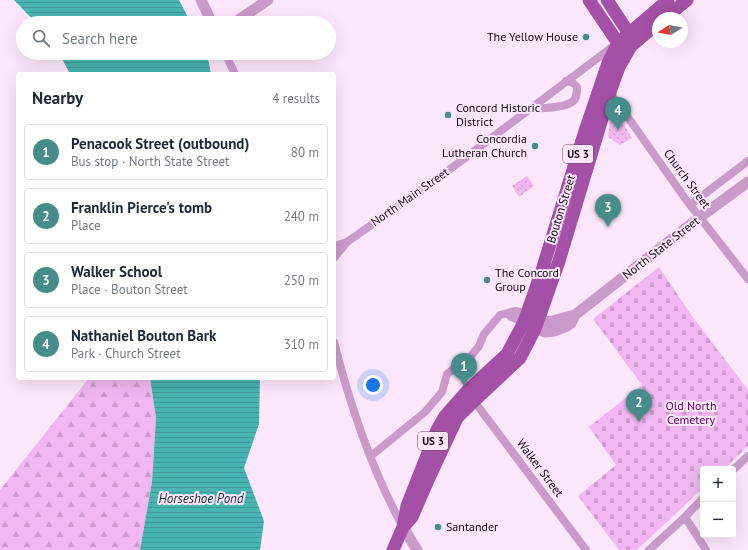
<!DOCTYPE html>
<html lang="en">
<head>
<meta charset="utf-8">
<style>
  :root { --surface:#fff; --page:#f2f2f3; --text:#1f2937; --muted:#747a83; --line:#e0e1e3; --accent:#458c8a }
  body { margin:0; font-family:"PT Sans",sans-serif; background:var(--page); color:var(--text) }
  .controls { position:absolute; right:12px; bottom:12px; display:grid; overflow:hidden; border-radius:4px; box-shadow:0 4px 16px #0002 }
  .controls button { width:36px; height:36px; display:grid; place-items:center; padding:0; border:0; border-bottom:1px solid var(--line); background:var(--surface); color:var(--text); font:20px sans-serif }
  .compass { position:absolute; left:652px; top:12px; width:36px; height:36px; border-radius:50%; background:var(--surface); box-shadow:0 4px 16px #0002; rotate:259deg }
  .you { position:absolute; left:373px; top:385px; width:14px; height:14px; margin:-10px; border:3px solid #fff; border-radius:50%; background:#1a73e8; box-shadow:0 0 0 6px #1a73e833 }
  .badge { display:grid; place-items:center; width:26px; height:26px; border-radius:50%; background:var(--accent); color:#fff; font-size:13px; font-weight:700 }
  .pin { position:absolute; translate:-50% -33px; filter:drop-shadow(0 1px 2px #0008) }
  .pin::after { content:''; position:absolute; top:21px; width:14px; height:12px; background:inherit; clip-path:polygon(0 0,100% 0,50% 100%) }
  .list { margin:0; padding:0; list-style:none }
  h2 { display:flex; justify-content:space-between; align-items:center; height:52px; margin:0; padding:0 16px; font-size:17px }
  h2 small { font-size:13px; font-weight:400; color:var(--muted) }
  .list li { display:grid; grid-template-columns:26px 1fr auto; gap:12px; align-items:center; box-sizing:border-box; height:56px; margin:0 8px 8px; padding:0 8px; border:1px solid var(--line); border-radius:4px }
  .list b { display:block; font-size:15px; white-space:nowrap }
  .list p { margin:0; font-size:13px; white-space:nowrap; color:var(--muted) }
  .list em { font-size:13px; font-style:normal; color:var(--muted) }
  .icon { flex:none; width:22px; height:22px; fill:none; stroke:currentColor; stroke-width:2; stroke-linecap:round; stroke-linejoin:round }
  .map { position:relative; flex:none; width:748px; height:550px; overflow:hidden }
  .search { position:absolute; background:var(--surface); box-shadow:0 4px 16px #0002; left:16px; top:16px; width:320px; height:44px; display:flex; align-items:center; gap:10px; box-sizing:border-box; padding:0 14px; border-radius:22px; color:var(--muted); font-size:15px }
  .panel { position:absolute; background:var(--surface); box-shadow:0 4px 16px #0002; left:16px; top:72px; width:320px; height:308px; border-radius:4px }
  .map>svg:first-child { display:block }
  .green { fill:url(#green-dots) }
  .forest { fill:url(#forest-firs) }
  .cemetery { fill:url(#cemetery-stones) }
  .water { fill:url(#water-rules) }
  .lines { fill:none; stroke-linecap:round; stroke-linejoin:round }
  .minor { stroke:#c99bc9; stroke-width:8 }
  .tertiary { stroke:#c99bc9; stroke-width:11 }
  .primary { stroke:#a450a6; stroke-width:13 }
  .poi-dot { fill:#458c8a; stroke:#fce6fc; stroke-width:1.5 }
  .labels { text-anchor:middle; stroke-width:4; stroke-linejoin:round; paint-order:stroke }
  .shield { fill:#fce6fc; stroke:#584c58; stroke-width:1 }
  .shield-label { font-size:11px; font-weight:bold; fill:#110a11 }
  .poi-label { font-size:12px; fill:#110a11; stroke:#fce6fc; text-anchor:start }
  .street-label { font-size:12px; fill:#110a11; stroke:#fce6fc }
  .park-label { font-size:12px; fill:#57005b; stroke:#fce6fc }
  .water-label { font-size:13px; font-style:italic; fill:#193231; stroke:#fce6fc }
</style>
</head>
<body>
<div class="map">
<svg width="748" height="550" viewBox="0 0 748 550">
  <defs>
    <pattern id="green-dots" width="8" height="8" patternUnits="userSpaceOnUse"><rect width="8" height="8" fill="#f0b7f0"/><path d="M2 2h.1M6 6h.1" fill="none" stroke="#cd9ccd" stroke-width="1.8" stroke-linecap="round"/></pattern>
    <pattern id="forest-firs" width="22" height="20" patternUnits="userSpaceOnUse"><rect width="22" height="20" fill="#f0b7f0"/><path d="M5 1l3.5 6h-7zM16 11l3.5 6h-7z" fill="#cd9ccd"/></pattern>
    <pattern id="cemetery-stones" width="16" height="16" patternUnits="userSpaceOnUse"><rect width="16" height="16" fill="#f0b7f0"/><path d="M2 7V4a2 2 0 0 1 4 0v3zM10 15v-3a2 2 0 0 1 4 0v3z" fill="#cd9ccd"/></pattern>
    <pattern id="water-rules" width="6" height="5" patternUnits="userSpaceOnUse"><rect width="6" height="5" fill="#49b5b2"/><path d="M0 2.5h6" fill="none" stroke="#3f9a98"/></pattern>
  </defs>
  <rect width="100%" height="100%" fill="#fce6fc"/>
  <!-- green -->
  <path class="green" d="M 619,121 L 623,123 L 632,138 L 620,145 L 608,137 L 610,122 Z
    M 527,176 L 534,186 L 519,197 L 512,186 Z"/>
  <!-- forest -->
  <path class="forest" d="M 89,378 L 150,378 L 156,418 L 152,482 L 140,550 L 0,550 L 0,490 Z"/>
  <!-- cemetery -->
  <path class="cemetery" d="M 659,267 L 692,316 L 748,390 L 748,446 L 724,469 L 703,469 L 703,488 L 637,550 L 619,550 L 578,496 L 616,465 L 589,427 L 642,385 L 593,319 Z"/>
  <!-- water -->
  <path class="water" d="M 14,0 L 179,0 L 191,23 L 36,23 Z
    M 59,53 L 207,53 L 211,74 L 70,74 Z
    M 150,378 L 260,378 L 259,424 L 244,468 L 264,521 L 260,550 L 140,550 L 152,482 L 156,418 Z"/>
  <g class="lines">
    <!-- minor -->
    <path class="minor" d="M 225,53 L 235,74
      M 610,92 L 687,201 L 748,279
      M 531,109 C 541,108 564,108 572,102 C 577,99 577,93 577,87 L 573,83 L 566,81
      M 690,205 L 748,161
      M 334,246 L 347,242
      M 334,258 L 347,242 L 441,176 L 615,45
      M 508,314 L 511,317 L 524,322
      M 334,342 C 350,405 371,469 403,527
      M 474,401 L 586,550
      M 371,456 L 425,412 L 442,392 L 447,374 L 465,360 L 471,356 L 479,346 L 484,334 L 500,315 L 515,311 L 527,313
      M 733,470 L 748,456
      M 685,517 L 706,550
      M 649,550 L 685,517 L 703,498"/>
    <!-- tertiary -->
    <path class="tertiary" d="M 201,0 L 212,23
      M 234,23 L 268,0
      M 532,315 L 548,322 L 575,315 L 700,217 L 748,182
      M 528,325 L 545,332 L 554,331 L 567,326 L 571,323 L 575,315
      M 403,527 L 417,550"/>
    <!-- primary -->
    <path class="primary" d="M 589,0 L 618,43 L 625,45
      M 607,0 L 628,32 L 630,41
      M 665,18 L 687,0
      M 405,525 L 412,517 L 429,478 L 457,418 L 474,401 L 520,358 L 535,329 L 559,261 L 610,92 L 619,67 L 631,46 L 658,23
      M 393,550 L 403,527 L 407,506 L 437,430 L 445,416 L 468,390 L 507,354 L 524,322 L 543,267 L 585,131 L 608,63 L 618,43 L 668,0"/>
  </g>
  <!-- markers -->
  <g class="poi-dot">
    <circle cx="586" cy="37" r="4"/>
    <circle cx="448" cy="115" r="4"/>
    <circle cx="535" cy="146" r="4"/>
    <circle cx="487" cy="280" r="4"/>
    <circle cx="438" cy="527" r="4"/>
  </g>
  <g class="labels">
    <!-- shield labels -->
    <g class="shield">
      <rect x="563" y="145" width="30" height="18" rx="3"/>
      <rect x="418" y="432" width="30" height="18" rx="3"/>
    </g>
    <g class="shield-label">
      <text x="578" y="158">US 3</text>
      <text x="433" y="445">US 3</text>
    </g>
    <!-- poi labels -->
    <g class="poi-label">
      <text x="578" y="41" text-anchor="end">The Yellow House</text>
      <text x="456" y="112">Concord Historic<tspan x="456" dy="14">District</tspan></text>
      <text x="527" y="143" text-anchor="end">Concordia<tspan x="527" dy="14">Lutheran Church</tspan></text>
      <text x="495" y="277">The Concord<tspan x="495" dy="14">Group</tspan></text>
      <text x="446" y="531">Santander</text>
    </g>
    <!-- street labels -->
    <g class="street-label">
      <text transform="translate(687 179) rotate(54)" y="4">Church Street</text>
      <text transform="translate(410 197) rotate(-35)" y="4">North Main Street</text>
      <text transform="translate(561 209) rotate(-73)" y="4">Bouton Street</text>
      <text transform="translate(661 248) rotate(-38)" y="4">North State Street</text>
      <text transform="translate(540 468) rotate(53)" y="4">Walker Street</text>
    </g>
    <!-- park labels -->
    <g class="park-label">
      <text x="691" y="410">Old North<tspan x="691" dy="14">Cemetery</tspan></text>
    </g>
    <!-- water labels -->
    <g class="water-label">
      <text x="201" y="503">Horseshoe Pond</text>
    </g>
  </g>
</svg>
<div class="controls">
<button>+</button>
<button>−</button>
</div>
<svg class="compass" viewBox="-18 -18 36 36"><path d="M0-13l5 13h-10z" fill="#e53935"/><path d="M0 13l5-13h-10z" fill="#747a83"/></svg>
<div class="you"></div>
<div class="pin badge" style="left:464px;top:386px">1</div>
<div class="pin badge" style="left:639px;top:422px">2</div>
<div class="pin badge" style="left:608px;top:227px">3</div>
<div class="pin badge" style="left:618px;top:130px">4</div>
<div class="search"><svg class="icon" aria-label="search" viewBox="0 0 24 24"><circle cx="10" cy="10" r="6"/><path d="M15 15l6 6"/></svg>Search here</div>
<section class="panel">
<h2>Nearby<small>4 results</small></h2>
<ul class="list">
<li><span class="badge">1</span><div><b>Penacook Street (outbound)</b><p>Bus stop · North State Street</p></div><em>80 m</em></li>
<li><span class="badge">2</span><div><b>Franklin Pierce's tomb</b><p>Place</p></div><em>240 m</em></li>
<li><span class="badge">3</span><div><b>Walker School</b><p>Place · Bouton Street</p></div><em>250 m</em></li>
<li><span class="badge">4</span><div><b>Nathaniel Bouton Bark</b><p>Park · Church Street</p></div><em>310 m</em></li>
</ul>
</section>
</div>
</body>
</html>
